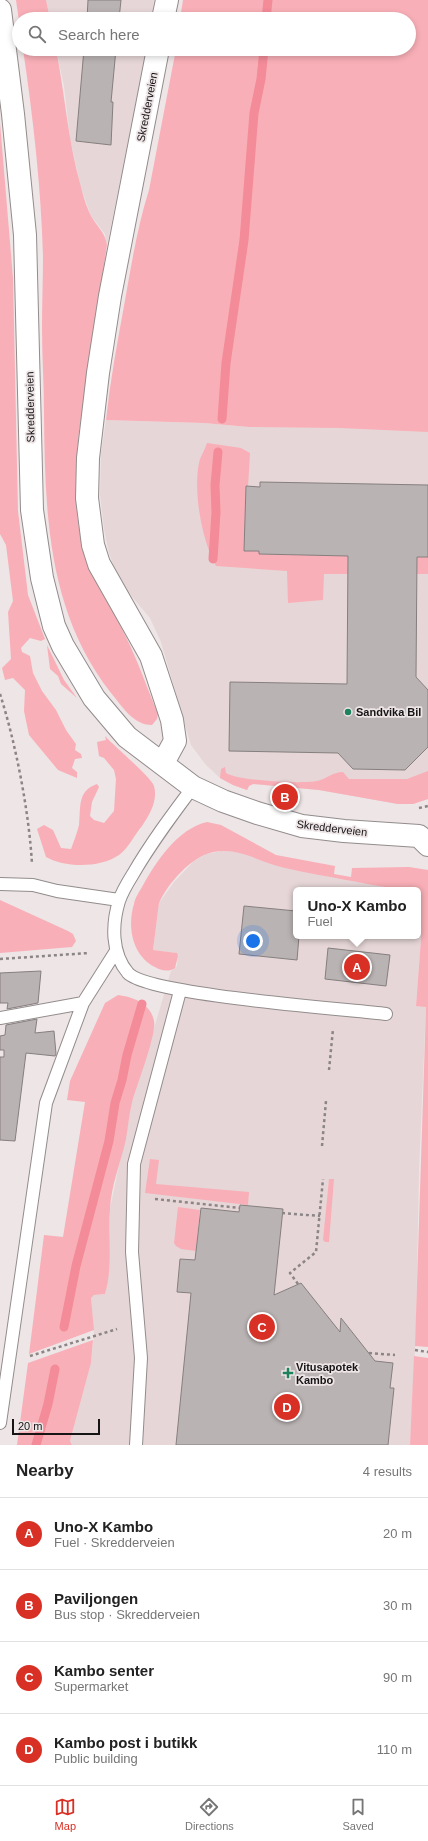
<!DOCTYPE html>
<html lang="en">
<head>
<meta charset="utf-8">
<style>
  :root { --surface:#fff; --page:#f6f6f6; --text:#222; --muted:#767676; --line:#e0e0e0; --accent:#d93025 }
  body { margin:0; font-family:Helvetica,sans-serif; background:var(--page); color:var(--text) }
  .scale { position:absolute; left:12px; bottom:10px; width:88px; box-sizing:border-box; padding-left:4px; border:2px solid #171415; border-top:0; font-size:11px; line-height:14px; white-space:nowrap; color:#171415; -webkit-text-stroke:3px #ede5e6; paint-order:stroke }
  .you { position:absolute; left:253px; top:941px; width:14px; height:14px; margin:-10px; border:3px solid #fff; border-radius:50%; background:#1a73e8; box-shadow:0 0 0 6px #1a73e833 }
  .badge { display:grid; place-items:center; width:26px; height:26px; border-radius:50%; background:var(--accent); color:#fff; font-size:13px; font-weight:700 }
  .pin { position:absolute; translate:-50% -50%; border:2px solid #fff; box-shadow:0 1px 4px #0006 }
  .popup { position:absolute; left:293px; top:887px; width:128px; height:52px; box-sizing:border-box; display:grid; place-content:center; border-radius:6px; background:var(--surface); filter:drop-shadow(0 1px 3px #0005); font-size:13px; white-space:nowrap; color:var(--muted) }
  .popup b { font-size:15px; color:var(--text) }
  .popup::after { content:''; position:absolute; left:50%; top:100%; margin-left:-8px; border:8px solid transparent; border-top-color:var(--surface) }
  .list { margin:0; padding:0; list-style:none }
  h2 { display:flex; justify-content:space-between; align-items:center; height:52px; margin:0; padding:0 16px; font-size:17px }
  h2 small { font-size:13px; font-weight:400; color:var(--muted) }
  .list li { display:grid; grid-template-columns:26px 1fr auto; gap:12px; align-items:center; box-sizing:border-box; height:72px; padding:0 16px; border-top:1px solid var(--line) }
  .list b { display:block; font-size:15px; white-space:nowrap }
  .list p { margin:0; font-size:13px; white-space:nowrap; color:var(--muted) }
  .list em { font-size:13px; font-style:normal; color:var(--muted) }
  .icon { flex:none; width:22px; height:22px; fill:none; stroke:currentColor; stroke-width:2; stroke-linecap:round; stroke-linejoin:round }
  .map { position:relative; flex:none; width:428px; height:1445px; overflow:hidden }
  .search { position:absolute; background:var(--surface); box-shadow:0 2px 6px #0003; left:12px; right:12px; top:12px; height:44px; display:flex; align-items:center; gap:10px; box-sizing:border-box; padding:0 14px; border-radius:22px; color:var(--muted); font-size:15px }
  .sheet { height:340px; background:var(--surface) }
  nav { display:flex; justify-content:space-around; align-items:center; box-sizing:border-box; height:56px; border-top:1px solid var(--line); background:var(--surface); font-size:11px; color:var(--muted) }
  nav a { display:grid; justify-items:center; gap:2px }
  nav .on { color:var(--accent) }
  .map>svg:first-child { display:block }
  .built { fill:#e6d6d7 }
  .green { fill:#f9afb7 }
  .lines { fill:none; stroke-linecap:round; stroke-linejoin:round }
  .stream { stroke:#f38b99; stroke-width:9 }
  .building { fill:#bab3b4; stroke:#867f7f }
  .lane-casing { stroke:#938c8c; stroke-width:14 }
  .street-casing { stroke:#938c8c; stroke-width:24 }
  .secondary-casing { stroke:#938c8c; stroke-width:24 }
  .path { stroke:#8b8586; stroke-width:2.5; stroke-dasharray:3 3; stroke-linecap:butt }
  .lane { stroke:#fff; stroke-width:12 }
  .street { stroke:#fff; stroke-width:22 }
  .secondary { stroke:#fff; stroke-width:22 }
  .poi-dot { fill:#1e825c; stroke:#ede5e6; stroke-width:1.5 }
  .labels { text-anchor:middle; stroke-width:3.5; stroke-linejoin:round; paint-order:stroke }
  .street-label { font-size:11px; fill:#171415; stroke:#ede5e6 }
  .poi-label { font-size:11px; font-weight:bold; fill:#171415; stroke:#ede5e6; text-anchor:start }
</style>
</head>
<body>
<div class="map">
<svg width="428" height="1445" viewBox="0 0 428 1445">
  <rect width="100%" height="100%" fill="#ede5e6"/>
  <!-- built -->
  <path class="built" d="M 46,0 L 154,0 L 151,19 L 50,19 Z
    M 56,49 L 147,49 L 107,245 L 105,234 L 91,216 L 81,188 L 70,138 L 64,86 Z
    M 106,420 L 204,423 L 249,427 L 428,427 L 428,799 L 413,804 L 398,804 L 319,790 L 253,784 L 249,786 L 247,790 L 233,785 L 220,778 L 206,765 L 191,745 L 161,642 L 150,618 L 123,586 L 114,567 L 109,553 L 104,529 L 100,495 L 101,453 Z
    M 221,851 L 242,852 L 274,864 L 398,890 L 296,890 L 296,936 L 418,936 L 418,915 L 421,924 L 421,940 L 416,1005 L 426,1006 L 419,1170 L 416,1329 L 410,1445 L 72,1445 L 70,1441 L 91,1363 L 94,1335 L 91,1298 L 94,1295 L 105,1294 L 106,1290 L 109,1266 L 110,1209 L 132,1103 L 171,971 L 177,966 L 178,956 L 176,953 L 153,950 L 159,903 L 174,882 L 194,861 L 206,854 Z"/>
  <!-- green -->
  <path class="green" d="M 16,0 L 46,0 L 50,19 L 19,19 L 19,21 Z
    M 183,0 L 428,0 L 428,432 L 340,428 L 249,427 L 204,423 L 106,420 C 110,382 117,344 124,306 C 131,267 137,228 149,190 L 176,49 L 409,49 L 409,19 L 180,19 Z
    M 23,49 L 56,49 C 65,95 68,142 81,187 C 83,196 87,208 91,216 C 97,227 105,232 107,245 L 79,432 C 75,471 73,512 84,550 C 94,581 111,606 125,635 C 138,661 147,688 158,714 L 157,719 L 152,725 C 133,725 122,706 111,693 C 47,611 45,512 44,413 C 44,385 42,356 42,327 C 42,303 43,280 43,256 C 41,186 33,117 23,49 Z
    M 0,123 L 13,278 L 18,511 L 28,595 L 45,639 L 41,641 L 30,638 L 21,648 L 22,652 L 30,656 L 33,673 L 42,691 L 56,710 L 66,730 L 76,744 L 75,750 L 81,754 L 82,758 L 75,759 L 72,768 L 77,772 L 77,778 L 58,770 L 29,735 L 24,711 L 25,690 L 13,678 L 5,680 L 2,668 L 11,659 L 8,612 L 13,601 L 6,545 L 0,534 Z
    M 207,443 L 241,448 L 250,453 L 248,487 L 246,487 L 245,551 L 259,551 L 259,554 L 428,557 L 428,574 L 324,574 L 323,600 L 288,603 L 287,571 L 216,566 C 202,541 193,492 199,463 C 200,457 205,450 207,443 Z
    M 47,645 L 64,680 L 77,698 L 61,684 L 58,676 L 50,669 Z
    M 105,736 C 114,746 151,777 154,786 C 158,800 150,814 142,826 C 135,834 128,849 119,855 C 100,868 65,868 46,857 L 37,829 L 44,825 L 53,830 L 61,848 L 71,849 C 74,841 77,833 79,825 C 81,807 77,791 97,784 L 99,787 L 92,802 L 90,816 L 94,820 L 104,823 L 114,811 L 116,779 L 114,770 L 104,758 L 99,756 L 97,742 L 106,740 Z
    M 225,767 L 226,773 C 237,781 303,784 317,781 C 327,779 332,772 343,772 L 349,779 L 407,779 L 428,771 L 428,799 L 413,804 L 398,804 L 319,790 L 253,784 L 249,786 L 247,790 L 233,785 L 220,778 L 221,769 Z
    M 207,822 L 221,825 L 276,855 L 335,866 L 334,874 L 351,877 L 352,868 L 409,867 L 428,870 L 428,1347 L 415,1346 L 426,1007 L 416,1006 L 421,939 L 421,924 L 418,915 L 418,890 C 393,890 370,884 346,880 C 322,875 298,872 274,865 C 253,858 236,848 213,852 C 191,857 168,883 159,903 L 153,950 L 177,953 L 178,956 L 175,968 C 169,972 161,971 155,967 C 132,956 127,926 134,904 C 135,898 139,892 142,887 C 156,862 177,829 207,822 Z
    M 0,900 L 68,931 L 73,934 L 76,941 L 72,947 L 0,953 Z
    M 118,995 C 134,997 151,1004 154,1021 C 157,1034 136,1087 132,1103 C 129,1115 128,1127 126,1139 C 121,1162 111,1185 110,1209 C 108,1237 113,1267 105,1294 L 94,1295 L 91,1298 L 94,1330 L 29,1354 L 44,1235 L 63,1237 L 85,1102 L 67,1100 L 70,1081 L 105,1003 Z
    M 150,1159 L 159,1160 L 156,1184 L 249,1192 L 248,1205 L 145,1193 Z
    M 329,1179 L 334,1179 L 329,1242 L 325,1242 L 323,1240 Z
    M 178,1207 L 200,1210 L 196,1251 L 181,1249 L 176,1246 L 174,1243 Z
    M 93,1340 L 91,1363 L 70,1441 L 72,1445 L 17,1445 L 28,1363 Z
    M 414,1356 L 428,1358 L 428,1445 L 410,1445 Z"/>
  <g class="lines">
    <!-- stream -->
    <path class="stream" d="M 266,19 L 268,0
      M 222,419 L 226,363 L 244,240 L 254,113 L 261,79 L 264,49
      M 213,559 L 216,512 L 215,485 L 218,452
      M 64,1327 L 76,1266 L 109,1141 L 115,1103 L 122,1080 L 127,1055 L 142,1004
      M 36,1445 L 48,1404 L 55,1369"/>
  </g>
  <!-- building -->
  <path class="building" d="M 88,0 L 121,0 L 119,19 L 87,19 Z
    M 84,49 L 116,49 L 111,102 L 113,102 L 111,145 L 76,141 Z
    M 260,482 L 428,485 L 428,557 L 417,557 L 416,677 L 428,690 L 428,747 L 405,770 L 353,769 L 338,753 L 229,751 L 230,682 L 347,684 L 348,556 L 259,554 L 259,551 L 244,551 L 246,486 L 260,487 Z
    M 244,906 L 296,911 L 296,936 L 299,936 L 297,960 L 239,954 Z
    M 328,948 L 390,955 L 386,986 L 325,979 Z
    M 41,971 L 38,1003 L 7,1009 L 8,1003 L 0,1003 L 0,973 Z
    M 37,1019 L 35,1033 L 54,1031 L 56,1054 L 55,1056 L 26,1053 L 15,1141 L 0,1140 L 0,1057 L 4,1057 L 4,1050 L 0,1050 L 0,1036 L 5,1035 L 6,1025 Z
    M 240,1205 L 283,1209 L 274,1295 L 301,1283 L 340,1332 L 341,1318 L 375,1361 L 393,1363 L 390,1388 L 394,1388 L 388,1445 L 176,1445 L 191,1293 L 177,1292 L 180,1259 L 195,1260 L 201,1208 L 239,1212 Z"/>
  <g class="lines">
    <!-- lane casing -->
    <g class="lane-casing">
      <path id="lane" d="M 193,787 C 172,815 151,843 133,874 C 128,882 122,892 119,901 C 112,924 111,953 128,973 C 148,995 346,1009 386,1014
        M 0,884 L 33,885 L 57,891 L 119,900
        M 0,1018 L 83,1003
        M 0,1423 L 46,1103 L 83,1003 L 116,951
        M 136,1445 L 141,1358 L 132,1252 L 134,1164 L 180,991"/>
    </g>
    <!-- street casing -->
    <g class="street-casing">
      <path id="street" d="M 163,19 L 167,0
        M 158,49 L 110,296 L 98,373 L 88,458 L 87,498 L 93,545 L 99,564 L 151,656 L 172,720 L 175,741 L 163,763"/>
    </g>
    <!-- secondary casing -->
    <g class="secondary-casing">
      <path id="secondary" d="M 0,10 L 13,114 L 25,235 L 32,510 L 42,578 L 54,626 L 63,646 L 94,698 L 127,737 L 193,787 L 223,801 L 257,813 L 302,826 L 344,831 L 419,836 L 428,845"/>
    </g>
    <!-- path -->
    <path class="path" d="M 0,694 C 16,744 29,812 32,864
      M 419,808 L 428,806
      M 0,959 L 89,953
      M 329,1070 L 333,1029
      M 322,1146 L 326,1101
      M 155,1199 L 240,1208
      M 282,1213 L 320,1216
      M 298,1284 L 290,1273 L 316,1252 L 323,1179
      M 415,1350 L 428,1352
      M 369,1353 L 395,1355
      M 30,1356 L 117,1329"/>
    <!-- lane -->
    <use href="#lane" class="lane"/>
    <!-- street -->
    <use href="#street" class="street"/>
    <!-- secondary -->
    <use href="#secondary" class="secondary"/>
  </g>
  <!-- markers -->
  <g class="poi-dot">
    <circle cx="348" cy="712" r="4"/>
    <path d="M286 1367h4v4h4v4h-4v4h-4v-4h-4v-4h4z"/>
  </g>
  <g class="labels">
    <!-- street labels -->
    <g class="street-label">
      <text transform="translate(147 107) rotate(-79)" y="4">Skredderveien</text>
      <text transform="translate(30 407) rotate(-91)" y="4">Skredderveien</text>
      <text transform="translate(332 828) rotate(7)" y="4">Skredderveien</text>
    </g>
    <!-- poi labels -->
    <g class="poi-label">
      <text x="356" y="716">Sandvika Bil</text>
      <text x="296" y="1371">Vitusapotek<tspan x="296" dy="13">Kambo</tspan></text>
    </g>
  </g>
</svg>
<div class="scale">20 m</div>
<div class="you"></div>
<div class="pin badge" style="left:357px;top:967px">A</div>
<div class="popup"><b>Uno-X Kambo</b>Fuel</div>
<div class="pin badge" style="left:285px;top:797px">B</div>
<div class="pin badge" style="left:262px;top:1327px">C</div>
<div class="pin badge" style="left:287px;top:1407px">D</div>
<div class="search"><svg class="icon" aria-label="search" viewBox="0 0 24 24"><circle cx="10" cy="10" r="6"/><path d="M15 15l6 6"/></svg>Search here</div>
</div>
<section class="sheet">
<h2>Nearby<small>4 results</small></h2>
<ul class="list">
<li><span class="badge">A</span><div><b>Uno-X Kambo</b><p>Fuel · Skredderveien</p></div><em>20 m</em></li>
<li><span class="badge">B</span><div><b>Paviljongen</b><p>Bus stop · Skredderveien</p></div><em>30 m</em></li>
<li><span class="badge">C</span><div><b>Kambo senter</b><p>Supermarket</p></div><em>90 m</em></li>
<li><span class="badge">D</span><div><b>Kambo post i butikk</b><p>Public building</p></div><em>110 m</em></li>
</ul>
</section>
<nav>
<a class="on"><svg class="icon" aria-label="map" viewBox="0 0 24 24"><path d="M3 6l6-2 6 2 6-2v14l-6 2-6-2-6 2zM9 4v14M15 6v14"/></svg>Map</a>
<a><svg class="icon" aria-label="directions" viewBox="0 0 24 24"><path d="M12 3l9 9-9 9-9-9zM9 14v-3h6M13 9l2 2-2 2"/></svg>Directions</a>
<a><svg class="icon" aria-label="saved" viewBox="0 0 24 24"><path d="M7 4h10v16l-5-4-5 4z"/></svg>Saved</a>
</nav>
</body>
</html>
